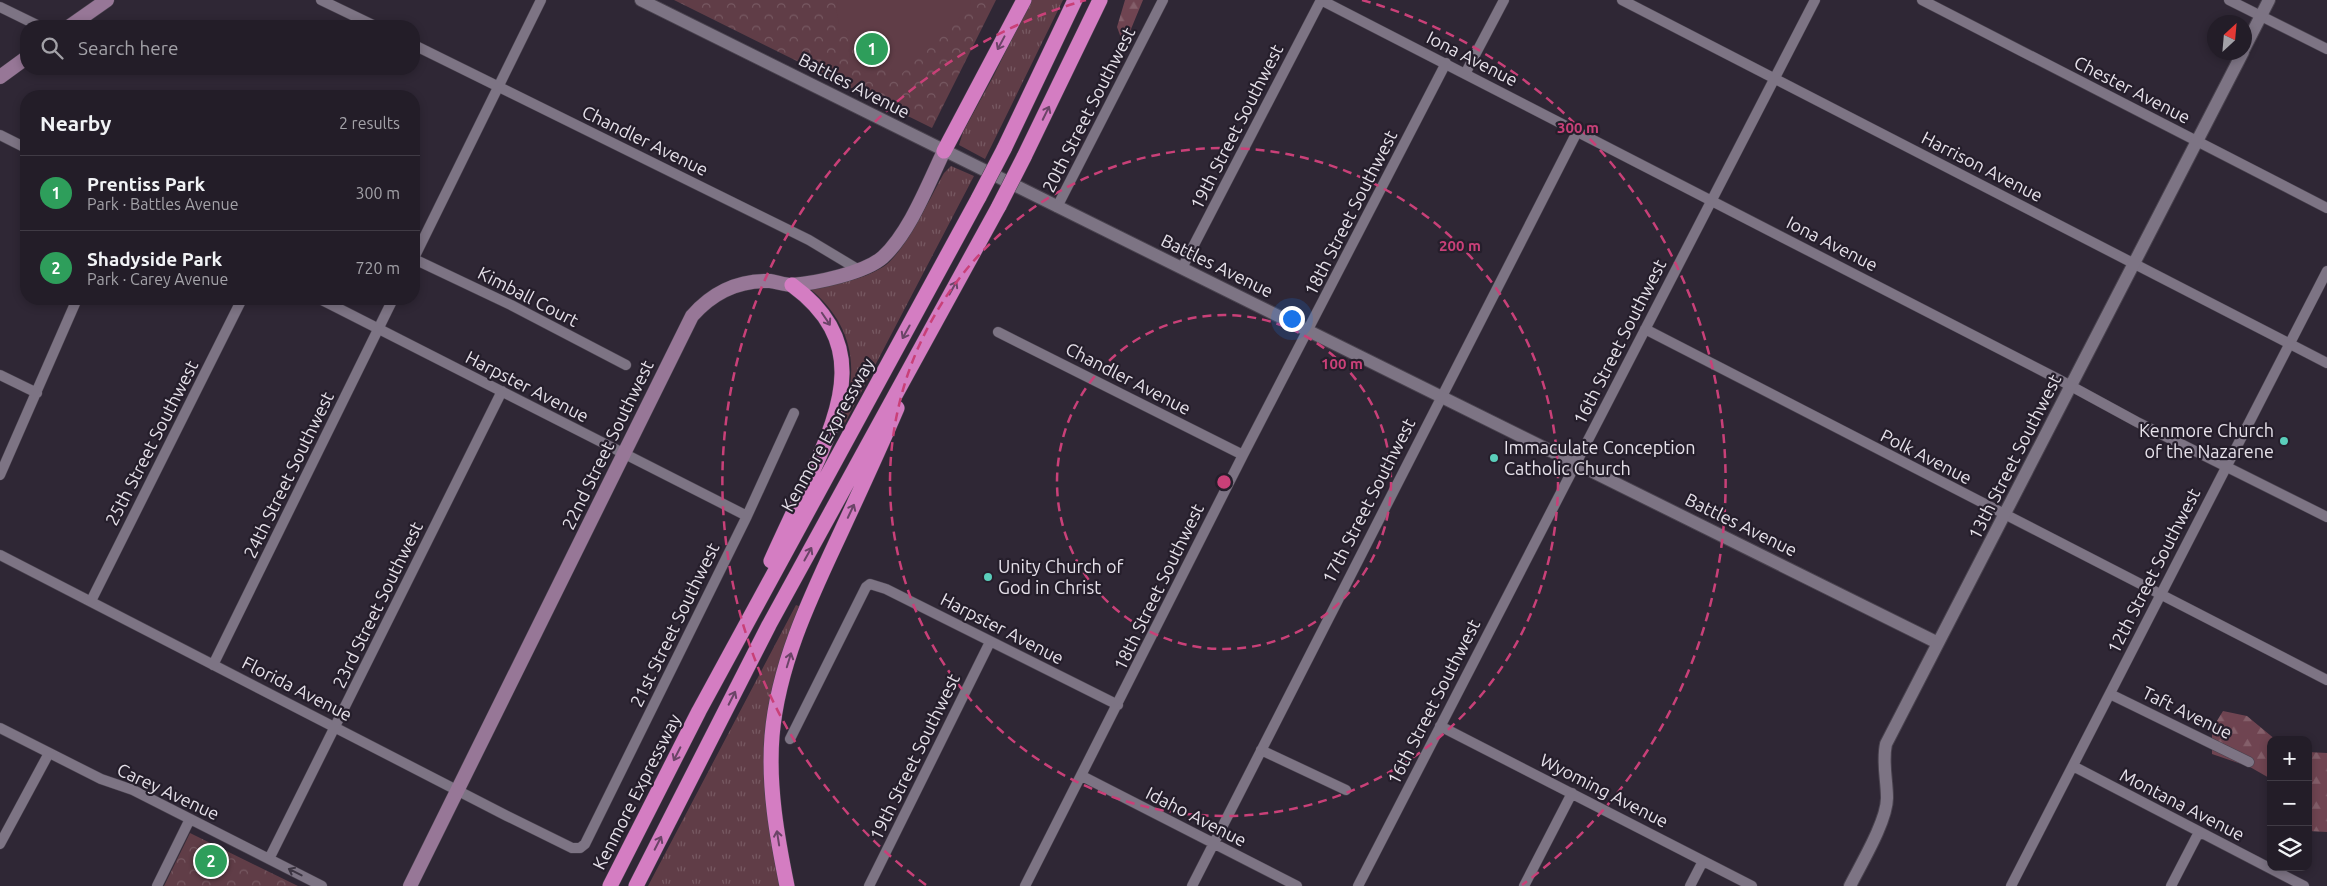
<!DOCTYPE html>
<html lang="en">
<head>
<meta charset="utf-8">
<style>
  :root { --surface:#231d28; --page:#2b2630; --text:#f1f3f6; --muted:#a3a2a8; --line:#403b45; --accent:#db2777 }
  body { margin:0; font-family:Ubuntu,sans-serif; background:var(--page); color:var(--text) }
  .controls { position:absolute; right:15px; bottom:15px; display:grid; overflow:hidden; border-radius:10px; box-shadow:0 2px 8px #0003 }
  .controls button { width:45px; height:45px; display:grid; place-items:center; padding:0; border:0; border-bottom:1px solid var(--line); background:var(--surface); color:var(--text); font:25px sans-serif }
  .compass { position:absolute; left:2207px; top:15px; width:45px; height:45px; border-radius:50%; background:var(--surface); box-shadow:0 2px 8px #0003; rotate:26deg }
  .you { position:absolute; left:1291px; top:318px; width:18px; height:18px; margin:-12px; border:4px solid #fff; border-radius:50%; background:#1a73e8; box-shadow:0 0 0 8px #1a73e833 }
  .badge { display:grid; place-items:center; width:32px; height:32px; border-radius:50%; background:var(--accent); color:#fff; font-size:16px; font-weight:700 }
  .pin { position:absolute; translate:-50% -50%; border:2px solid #fff; box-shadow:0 1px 5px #0006 }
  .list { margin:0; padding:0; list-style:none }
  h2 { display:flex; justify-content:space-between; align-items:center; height:65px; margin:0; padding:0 20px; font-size:21px }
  h2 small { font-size:16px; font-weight:400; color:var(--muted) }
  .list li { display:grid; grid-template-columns:32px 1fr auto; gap:15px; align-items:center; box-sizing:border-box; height:75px; padding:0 20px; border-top:1px solid var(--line) }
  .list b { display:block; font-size:19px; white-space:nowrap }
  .list p { margin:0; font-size:16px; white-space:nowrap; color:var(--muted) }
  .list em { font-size:16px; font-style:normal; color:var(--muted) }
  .icon { flex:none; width:28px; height:28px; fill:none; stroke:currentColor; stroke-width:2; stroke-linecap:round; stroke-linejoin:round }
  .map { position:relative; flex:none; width:2327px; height:886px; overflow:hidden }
  .search { position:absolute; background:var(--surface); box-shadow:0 2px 8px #0003; left:20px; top:20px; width:400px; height:55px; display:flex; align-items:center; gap:12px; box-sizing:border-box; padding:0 18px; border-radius:20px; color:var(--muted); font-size:19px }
  .panel { position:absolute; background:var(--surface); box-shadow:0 2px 8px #0003; left:20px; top:90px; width:400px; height:215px; border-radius:20px }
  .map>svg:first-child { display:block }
  .grass { fill:url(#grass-tufts) }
  .forest { fill:url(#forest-firs) }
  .park { fill:url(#park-crowns) }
  .pitch { fill:#603d47 }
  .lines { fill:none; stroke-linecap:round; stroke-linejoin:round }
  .minor-casing { stroke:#49424e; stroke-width:11 }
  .tertiary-casing { stroke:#49424e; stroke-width:14 }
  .secondary-casing { stroke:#49424e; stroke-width:15 }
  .motorway-casing { stroke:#49424e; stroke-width:16 }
  .minor { stroke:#7d7484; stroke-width:10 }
  .tertiary { stroke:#7d7484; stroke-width:12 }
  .secondary { stroke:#977797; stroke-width:14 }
  .motorway { stroke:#d47dc2; stroke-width:15 }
  .motorway-bridge-casing { stroke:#49424e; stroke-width:16; stroke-linecap:butt }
  .motorway-bridge { stroke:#d47dc2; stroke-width:15 }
  .oneway { stroke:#6b4467 }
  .oneway2 { stroke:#3b3441 }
  .ring { fill:none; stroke:#c94078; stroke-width:2.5; stroke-dasharray:9 6 }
  .poi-dot { fill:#5bcebb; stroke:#251e2b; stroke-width:2 }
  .labels { text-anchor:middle; stroke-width:4.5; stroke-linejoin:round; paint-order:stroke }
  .street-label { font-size:18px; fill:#e6e1ea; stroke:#251e2b }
  .poi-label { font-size:18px; fill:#e6e1ea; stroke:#251e2b; text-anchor:start }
  .centre { fill:#c94078; stroke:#251e2b; stroke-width:2.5 }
  .ring-label { font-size:15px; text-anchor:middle; font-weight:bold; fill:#c94078; stroke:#251e2b; stroke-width:4.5; stroke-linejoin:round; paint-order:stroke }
</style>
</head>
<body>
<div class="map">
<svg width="2327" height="886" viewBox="0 0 2327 886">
  <defs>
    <pattern id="grass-tufts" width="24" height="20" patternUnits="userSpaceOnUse" patternTransform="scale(1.25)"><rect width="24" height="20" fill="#603d47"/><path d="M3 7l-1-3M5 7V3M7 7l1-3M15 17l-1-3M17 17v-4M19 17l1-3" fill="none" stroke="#775962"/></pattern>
    <pattern id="forest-firs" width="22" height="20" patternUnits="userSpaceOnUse" patternTransform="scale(1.25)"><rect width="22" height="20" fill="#6f4451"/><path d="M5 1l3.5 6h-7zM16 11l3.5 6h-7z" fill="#845f6a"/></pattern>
    <pattern id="park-crowns" width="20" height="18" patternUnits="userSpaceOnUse" patternTransform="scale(1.25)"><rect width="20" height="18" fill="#603d47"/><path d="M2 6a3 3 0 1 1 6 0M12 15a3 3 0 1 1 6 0" fill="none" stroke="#775962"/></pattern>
  </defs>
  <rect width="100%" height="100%" fill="#2f2735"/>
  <!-- grass -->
  <path class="grass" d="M 1031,0 L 1063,0 L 985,159 L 959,145 L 963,132 L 994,75 Z
    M 951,166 L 974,176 L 845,423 L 840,419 C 843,408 849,397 850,386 C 856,346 840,313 809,288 C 835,284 860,281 883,267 C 904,254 931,196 944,173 Z
    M 796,605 L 801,607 L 767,715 L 781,886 L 648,886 Z"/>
  <!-- forest -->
  <path class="forest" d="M 1125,0 L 1143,0 L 1124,46 L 1117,27 Z
    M 2223,711 L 2247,716 L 2276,740 L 2271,740 L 2271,779 L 2250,767 L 2212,754 L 2212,729 Z
    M 2308,752 L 2327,753 L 2327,832 L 2308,831 Z"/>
  <!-- park -->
  <path class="park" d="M 674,0 L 996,0 L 932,128 Z
    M 190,833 L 298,886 L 164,886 Z"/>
  <!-- pitch -->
  <path class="pitch" d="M 838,0 L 970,0 L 971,4 L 953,25 L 899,76 L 839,24 L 836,8 Z"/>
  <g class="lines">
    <!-- minor casing -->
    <g class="minor-casing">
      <path id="minor" d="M 321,0 L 375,26
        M 1321,0 L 2058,379 L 2137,422 L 2327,517
        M 1622,0 L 2327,363
        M 1922,0 L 2327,208
        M 2229,0 L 2327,49
        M 0,7 L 39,26
        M 414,45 L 809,240 L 859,270
        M 1465,74 L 1504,0
        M 0,135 L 26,148
        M 1057,207 L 1163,0
        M 414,258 L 541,0
        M 414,259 L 511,305 L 626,365
        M 1182,268 L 1321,0
        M 320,299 L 747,516
        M 1645,329 L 2327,680
        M 998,332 L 1243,455
        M 0,375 L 37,393
        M 0,475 L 77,299
        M 0,555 L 507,816 L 572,848 L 580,848 L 585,844 L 747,516 L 794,413
        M 91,601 L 242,299
        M 213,665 L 393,299
        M 2110,694 L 2249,762
        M 1440,726 L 1752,886
        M 0,728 L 101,779 L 133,790 L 322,886
        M 790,739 L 866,587 L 870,584 L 886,589 L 1118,705
        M 1261,750 L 1346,790
        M 2073,766 L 2304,886
        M 1082,776 L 1297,886
        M 0,844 L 49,753
        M 269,859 L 502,391
        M 157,886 L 190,819
        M 869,886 L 990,642
        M 1025,886 L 1243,455 L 1446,63
        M 1192,886 L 1577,132
        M 1358,886 L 1815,0
        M 1524,886 L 1572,793
        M 1690,886 L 1703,861
        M 2011,886 L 2327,271
        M 2171,886 L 2199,832"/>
    </g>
    <!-- tertiary casing -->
    <g class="tertiary-casing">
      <path id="tertiary" d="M 641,0 L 1938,643
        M 2244,49 L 2269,0
        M 1850,886 C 1861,864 1887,821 1887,798 C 1887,780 1882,762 1886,744 L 2243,52"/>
    </g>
    <!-- secondary casing -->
    <g class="secondary-casing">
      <path id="secondary" d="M 70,26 L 107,0
        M 0,77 L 26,58
        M 410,886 L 692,316 C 713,292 738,280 770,281 C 777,282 785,285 792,285 C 816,283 865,273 883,257 C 910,232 928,184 944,151"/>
    </g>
    <!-- motorway casing -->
    <g class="motorway-casing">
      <path id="motorway" d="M 1004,149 L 1075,0
        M 944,151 L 1024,0
        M 1024,157 L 1100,0
        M 771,561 C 784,532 798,503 811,475 C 844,403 867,340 792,285
        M 610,886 L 699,711 L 979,197
        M 636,886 L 769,625 L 999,206
        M 787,886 C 777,837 768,786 772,736 C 778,664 811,596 841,532 C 860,491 879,450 897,408"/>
    </g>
    <!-- minor -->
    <use href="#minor" class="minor"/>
    <!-- tertiary -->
    <use href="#tertiary" class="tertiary"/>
    <!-- secondary -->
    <use href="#secondary" class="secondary"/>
    <!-- motorway -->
    <use href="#motorway" class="motorway"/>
    <!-- motorway-bridge casing -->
    <g class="motorway-bridge-casing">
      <path id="motorway-bridge" d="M 979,197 L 1004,149
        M 999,206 L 1024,157"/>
    </g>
    <!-- motorway-bridge -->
    <use href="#motorway-bridge" class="motorway-bridge"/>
  </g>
  <!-- one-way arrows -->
  <defs><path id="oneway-shaft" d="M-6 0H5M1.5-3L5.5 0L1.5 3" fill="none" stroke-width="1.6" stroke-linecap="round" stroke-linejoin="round" transform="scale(1.25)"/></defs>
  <g class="oneway">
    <use href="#oneway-shaft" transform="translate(1001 43) rotate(118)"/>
    <use href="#oneway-shaft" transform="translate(1046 113) rotate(-64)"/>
    <use href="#oneway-shaft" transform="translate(953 288) rotate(-61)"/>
    <use href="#oneway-shaft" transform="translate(826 319) rotate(56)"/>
    <use href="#oneway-shaft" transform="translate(906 332) rotate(119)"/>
    <use href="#oneway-shaft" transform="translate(851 511) rotate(-65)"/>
    <use href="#oneway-shaft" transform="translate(808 554) rotate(-61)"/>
    <use href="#oneway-shaft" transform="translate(789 660) rotate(-73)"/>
    <use href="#oneway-shaft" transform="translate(732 698) rotate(-63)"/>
    <use href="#oneway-shaft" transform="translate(677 754) rotate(117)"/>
    <use href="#oneway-shaft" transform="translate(778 838) rotate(-99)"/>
    <use href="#oneway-shaft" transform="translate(658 843) rotate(-63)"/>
  </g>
  <use class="oneway2" href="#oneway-shaft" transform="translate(295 872) rotate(-153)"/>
  <!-- distance rings -->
  <g class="ring">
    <circle cx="1224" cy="482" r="167"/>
    <circle cx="1224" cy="482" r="334"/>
    <path d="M926 885A501 501 0 0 1 1086 0M1362 0A501 501 0 0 1 1522 885"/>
  </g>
  <!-- markers -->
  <g class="poi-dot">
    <circle cx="2284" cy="441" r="5"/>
    <circle cx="1494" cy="458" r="5"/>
    <circle cx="988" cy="577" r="5"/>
  </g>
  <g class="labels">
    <!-- street labels -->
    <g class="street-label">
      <text transform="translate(1472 59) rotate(27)" y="6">Iona Avenue</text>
      <text transform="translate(854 86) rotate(27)" y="6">Battles Avenue</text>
      <text transform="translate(2132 90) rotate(27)" y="6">Chester Avenue</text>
      <text transform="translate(1089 110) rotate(-63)" y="6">20th Street Southwest</text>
      <text transform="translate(1237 127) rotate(-63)" y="6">19th Street Southwest</text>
      <text transform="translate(645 141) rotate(26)" y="6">Chandler Avenue</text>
      <text transform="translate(1982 167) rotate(27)" y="6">Harrison Avenue</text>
      <text transform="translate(1351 213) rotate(-63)" y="6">18th Street Southwest</text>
      <text transform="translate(1832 244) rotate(27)" y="6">Iona Avenue</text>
      <text transform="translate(1217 266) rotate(26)" y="6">Battles Avenue</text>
      <text transform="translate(528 297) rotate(27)" y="6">Kimball Court</text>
      <text transform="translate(1620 342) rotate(-63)" y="6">16th Street Southwest</text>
      <text transform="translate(1128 379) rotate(27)" y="6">Chandler Avenue</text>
      <text transform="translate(527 387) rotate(27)" y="6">Harpster Avenue</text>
      <text transform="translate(828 435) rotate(-61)" y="6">Kenmore Expressway</text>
      <text transform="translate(152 443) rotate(-63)" y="6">25th Street Southwest</text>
      <text transform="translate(608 445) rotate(-64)" y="6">22nd Street Southwest</text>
      <text transform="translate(1926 457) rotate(27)" y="6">Polk Avenue</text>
      <text transform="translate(2015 457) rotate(-63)" y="6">13th Street Southwest</text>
      <text transform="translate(289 475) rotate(-64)" y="6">24th Street Southwest</text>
      <text transform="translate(1369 501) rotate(-63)" y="6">17th Street Southwest</text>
      <text transform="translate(1741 525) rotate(26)" y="6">Battles Avenue</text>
      <text transform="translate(2154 571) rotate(-63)" y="6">12th Street Southwest</text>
      <text transform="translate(1159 587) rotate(-64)" y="6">18th Street Southwest</text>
      <text transform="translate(378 605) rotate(-64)" y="6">23rd Street Southwest</text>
      <text transform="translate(675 625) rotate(-64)" y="6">21st Street Southwest</text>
      <text transform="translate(1002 629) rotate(27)" y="6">Harpster Avenue</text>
      <text transform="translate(297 689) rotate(27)" y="6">Florida Avenue</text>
      <text transform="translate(1434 702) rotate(-63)" y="6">16th Street Southwest</text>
      <text transform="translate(2187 713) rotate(26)" y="6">Taft Avenue</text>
      <text transform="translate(915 757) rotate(-64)" y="6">19th Street Southwest</text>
      <text transform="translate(1604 791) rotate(27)" y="6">Wyoming Avenue</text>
      <text transform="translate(168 792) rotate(25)" y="6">Carey Avenue</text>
      <text transform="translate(637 792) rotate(-63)" y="6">Kenmore Expressway</text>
      <text transform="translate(2182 805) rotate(27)" y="6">Montana Avenue</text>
      <text transform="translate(1196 817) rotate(27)" y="6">Idaho Avenue</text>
    </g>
    <!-- poi labels -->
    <g class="poi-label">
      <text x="2274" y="437" text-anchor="end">Kenmore Church<tspan x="2274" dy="21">of the Nazarene</tspan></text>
      <text x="1504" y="454">Immaculate Conception<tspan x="1504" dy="21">Catholic Church</tspan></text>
      <text x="998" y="573">Unity Church of<tspan x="998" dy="21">God in Christ</tspan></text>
    </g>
  </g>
  <circle cx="1224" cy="482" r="8" class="centre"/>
  <g class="ring-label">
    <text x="1578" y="133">300 m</text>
    <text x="1460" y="251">200 m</text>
    <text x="1342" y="369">100 m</text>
  </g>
</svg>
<div class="controls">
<button>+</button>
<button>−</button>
<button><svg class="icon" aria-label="layers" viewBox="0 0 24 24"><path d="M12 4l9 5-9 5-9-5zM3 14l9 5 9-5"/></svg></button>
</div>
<svg class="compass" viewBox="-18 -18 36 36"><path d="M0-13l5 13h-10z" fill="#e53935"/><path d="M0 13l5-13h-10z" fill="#a3a2a8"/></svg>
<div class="you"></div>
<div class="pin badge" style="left:872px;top:49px;background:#2e9e5b">1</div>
<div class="pin badge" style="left:211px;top:861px;background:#2e9e5b">2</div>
<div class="search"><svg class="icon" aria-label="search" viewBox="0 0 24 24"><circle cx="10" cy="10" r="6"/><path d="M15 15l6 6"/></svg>Search here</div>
<section class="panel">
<h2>Nearby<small>2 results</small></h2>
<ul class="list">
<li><span class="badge" style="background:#2e9e5b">1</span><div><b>Prentiss Park</b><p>Park · Battles Avenue</p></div><em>300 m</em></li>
<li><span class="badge" style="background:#2e9e5b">2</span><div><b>Shadyside Park</b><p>Park · Carey Avenue</p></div><em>720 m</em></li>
</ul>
</section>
</div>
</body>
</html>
